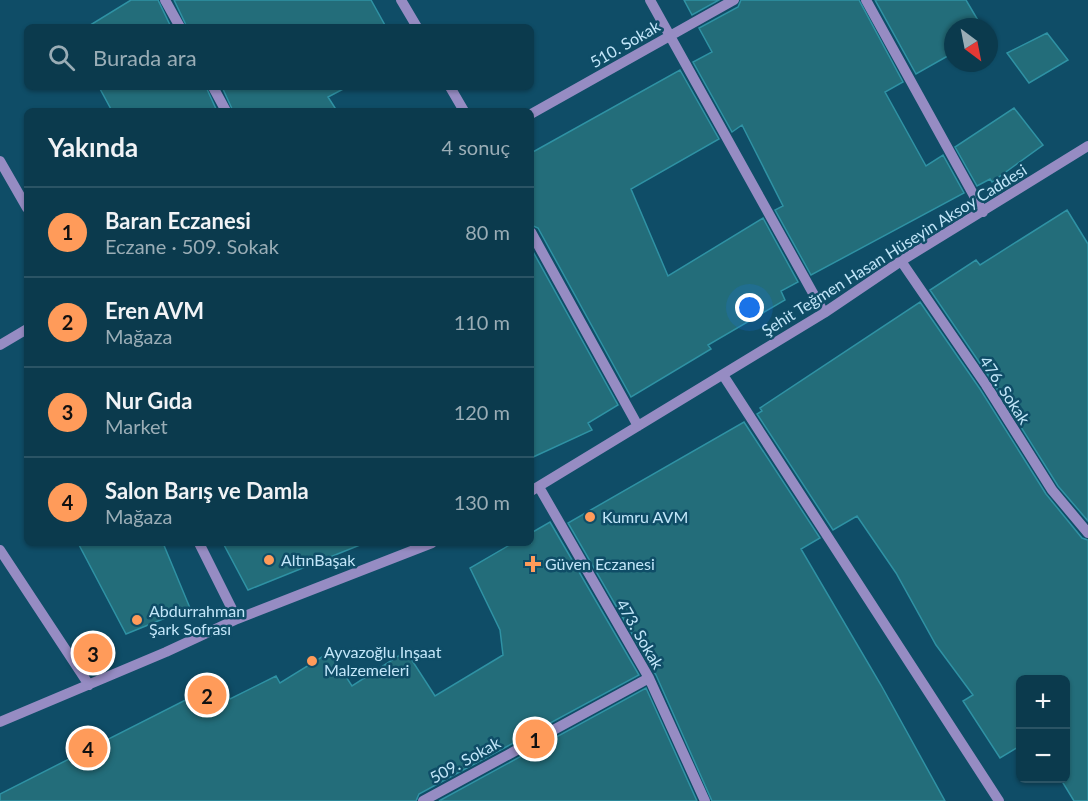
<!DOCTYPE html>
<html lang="tr">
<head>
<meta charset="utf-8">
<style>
  :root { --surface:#0b3a4d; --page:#194557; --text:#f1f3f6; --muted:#9aadb6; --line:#2b5465; --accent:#ff9b5a }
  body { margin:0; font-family:Lato,sans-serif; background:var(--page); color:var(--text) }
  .controls { position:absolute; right:18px; bottom:18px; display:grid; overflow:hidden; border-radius:9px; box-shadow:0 2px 4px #0004 }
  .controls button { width:54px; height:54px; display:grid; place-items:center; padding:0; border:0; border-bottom:2px solid var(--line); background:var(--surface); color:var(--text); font:30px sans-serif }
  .compass { position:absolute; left:944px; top:18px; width:54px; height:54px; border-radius:50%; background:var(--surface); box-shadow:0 2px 4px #0004; rotate:148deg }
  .you { position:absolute; left:750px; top:308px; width:21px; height:21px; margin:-15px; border:4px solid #fff; border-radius:50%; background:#1a73e8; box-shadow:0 0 0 9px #1a73e833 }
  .badge { display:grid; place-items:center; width:39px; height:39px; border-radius:50%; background:var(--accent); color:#111; font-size:20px; font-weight:700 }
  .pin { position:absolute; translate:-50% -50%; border:3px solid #fff; box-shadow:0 2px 6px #0006 }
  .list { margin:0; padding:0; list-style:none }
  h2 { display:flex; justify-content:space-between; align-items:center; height:78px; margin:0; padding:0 24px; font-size:26px }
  h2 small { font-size:20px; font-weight:400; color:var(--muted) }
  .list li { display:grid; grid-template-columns:39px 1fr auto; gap:18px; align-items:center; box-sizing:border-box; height:90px; padding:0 24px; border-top:2px solid var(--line) }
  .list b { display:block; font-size:22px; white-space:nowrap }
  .list p { margin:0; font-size:20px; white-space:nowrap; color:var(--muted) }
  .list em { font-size:20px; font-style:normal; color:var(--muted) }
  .icon { flex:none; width:33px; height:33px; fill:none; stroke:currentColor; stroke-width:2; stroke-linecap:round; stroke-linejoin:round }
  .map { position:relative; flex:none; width:1088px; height:801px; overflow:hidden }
  .search { position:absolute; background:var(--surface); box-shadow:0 2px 4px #0004; left:24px; top:24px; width:510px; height:66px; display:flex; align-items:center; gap:15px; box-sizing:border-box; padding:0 21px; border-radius:9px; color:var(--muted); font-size:22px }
  .panel { position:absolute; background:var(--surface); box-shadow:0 2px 4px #0004; left:24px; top:108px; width:510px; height:438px; border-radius:9px }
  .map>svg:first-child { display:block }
  .building { fill:#236d7a; stroke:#2f92a4; stroke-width:1.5 }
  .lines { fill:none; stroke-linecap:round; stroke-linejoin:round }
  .minor { stroke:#968cc3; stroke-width:10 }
  .poi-dot { fill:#ff9b5a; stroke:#0f4d67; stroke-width:2 }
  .labels { text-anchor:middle; stroke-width:5; stroke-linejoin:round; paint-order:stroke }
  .street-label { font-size:16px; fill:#c2e6f9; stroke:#0f4d67 }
  .poi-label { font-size:16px; fill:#c2e6f9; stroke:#0f4d67; text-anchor:start }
</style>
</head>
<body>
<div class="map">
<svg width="1088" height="801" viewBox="0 0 1088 801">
  <rect width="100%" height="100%" fill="#0f4d67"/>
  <!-- building -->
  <path class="building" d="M 131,0 L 158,0 L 171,27 L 87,27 Z
    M 174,0 L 371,0 L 386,27 L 187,27 Z
    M 684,0 L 719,0 L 692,15 Z
    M 741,0 L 859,0 L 903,82 L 885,92 L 926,166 L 943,155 L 964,193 L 811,275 L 775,210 L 783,206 L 742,125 L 732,132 L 693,62 L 712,52 L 699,28 L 738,7 Z
    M 875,0 L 966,0 L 982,27 L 953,27 L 953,53 L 916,74 Z
    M 1047,33 L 1068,60 L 1029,83 L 1007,53 Z
    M 680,70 L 719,139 L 631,189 L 668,276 L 763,218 L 798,282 L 781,291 L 785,300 L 708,345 L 711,349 L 631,397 L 538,228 L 531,225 L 531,153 Z
    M 99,87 L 206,87 L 217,111 L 112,111 Z
    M 222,87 L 347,87 L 328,97 L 337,111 L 233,111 Z
    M 1014,108 L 1043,145 L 992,182 L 990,179 L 977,186 L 955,147 Z
    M 1067,210 L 1088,244 L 1088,521 L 1058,486 L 992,381 L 930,290 L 976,260 L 980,265 Z
    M 531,248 L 618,405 L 588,423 L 592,430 L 531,458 Z
    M 920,302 L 980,389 L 1046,494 L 1082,538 L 1088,540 L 1088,801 L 1074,801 L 1060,778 L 1065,778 L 1065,680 L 1020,680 L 1020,746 L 1000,758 L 963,701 L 973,695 L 936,645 L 896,573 L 857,516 L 833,530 L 757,414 L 762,411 L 760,408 Z
    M 744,422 L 820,538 L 801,549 L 881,685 L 945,801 L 712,801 L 656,675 L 568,523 Z
    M 550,522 L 639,675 L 419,794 L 416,801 L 0,801 L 0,794 L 221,682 L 230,699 L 276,676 L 280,683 L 330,652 L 352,686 L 406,651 L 435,696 L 503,655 L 500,630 L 470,568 L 513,543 L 531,543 L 531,533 Z
    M 78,543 L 163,543 L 190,608 L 126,634 Z
    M 223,543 L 360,543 L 360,545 L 248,590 Z
    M 646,688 L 697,801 L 439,801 Z"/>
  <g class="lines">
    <!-- minor -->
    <path class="minor" d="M 165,0 L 180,27
      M 401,0 L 417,27
      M 650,0 L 824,313
      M 866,0 L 983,212
      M 213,87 L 226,111
      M 450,87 L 464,111
      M 531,114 L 734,0
      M 0,161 L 27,208
      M 531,232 L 638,426
      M 901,261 L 986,385 L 1052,490 L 1088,533
      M 0,345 L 27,329
      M 723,375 L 999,801
      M 539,487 L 649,678 L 705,801
      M 531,491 L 824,313 L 901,261 L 1088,146
      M 199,543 L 237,619
      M 0,550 L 89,685
      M 0,722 L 166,652 L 237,619 L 432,543
      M 423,801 L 649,678"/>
  </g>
  <!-- markers -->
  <g class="poi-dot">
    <circle cx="590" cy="517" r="6"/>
    <circle cx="269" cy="560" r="6"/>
    <path d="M530 555h6v6h6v6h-6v6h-6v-6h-6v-6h6z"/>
    <circle cx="137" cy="620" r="6"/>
    <circle cx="312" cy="661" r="6"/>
  </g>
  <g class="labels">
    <!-- street labels -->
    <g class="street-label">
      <text transform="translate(625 44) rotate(-30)" y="6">510. Sokak</text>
      <text transform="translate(894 250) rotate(-32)" y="6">Şehit Teğmen Hasan Hüseyin Aksoy Caddesi</text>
      <text transform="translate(1005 390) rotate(57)" y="6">476. Sokak</text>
      <text transform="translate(640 634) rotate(60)" y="6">473. Sokak</text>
      <text transform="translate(465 760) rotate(-29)" y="6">509. Sokak</text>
    </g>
    <!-- poi labels -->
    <g class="poi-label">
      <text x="602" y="523">Kumru AVM</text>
      <text x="281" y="566">AltınBaşak</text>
      <text x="545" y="570">Güven Eczanesi</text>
      <text x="149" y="617">Abdurrahman<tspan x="149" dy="18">Şark Sofrası</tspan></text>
      <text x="324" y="658">Ayvazoğlu Inşaat<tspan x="324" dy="18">Malzemeleri</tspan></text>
    </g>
  </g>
</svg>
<div class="controls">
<button>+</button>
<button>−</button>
</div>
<svg class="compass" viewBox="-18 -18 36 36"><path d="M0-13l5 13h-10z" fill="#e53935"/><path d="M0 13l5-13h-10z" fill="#9aadb6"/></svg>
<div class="you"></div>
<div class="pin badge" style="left:535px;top:739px">1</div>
<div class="pin badge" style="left:207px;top:695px">2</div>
<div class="pin badge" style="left:93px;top:653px">3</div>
<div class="pin badge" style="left:88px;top:748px">4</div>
<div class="search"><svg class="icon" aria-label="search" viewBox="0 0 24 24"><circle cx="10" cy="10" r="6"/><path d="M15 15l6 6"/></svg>Burada ara</div>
<section class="panel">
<h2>Yakında<small>4 sonuç</small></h2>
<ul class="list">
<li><span class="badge">1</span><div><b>Baran Eczanesi</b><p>Eczane · 509. Sokak</p></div><em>80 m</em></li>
<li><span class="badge">2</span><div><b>Eren AVM</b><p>Mağaza</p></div><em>110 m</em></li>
<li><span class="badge">3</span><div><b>Nur Gıda</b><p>Market</p></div><em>120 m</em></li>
<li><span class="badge">4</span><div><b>Salon Barış ve Damla</b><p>Mağaza</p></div><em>130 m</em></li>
</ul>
</section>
</div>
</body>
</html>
